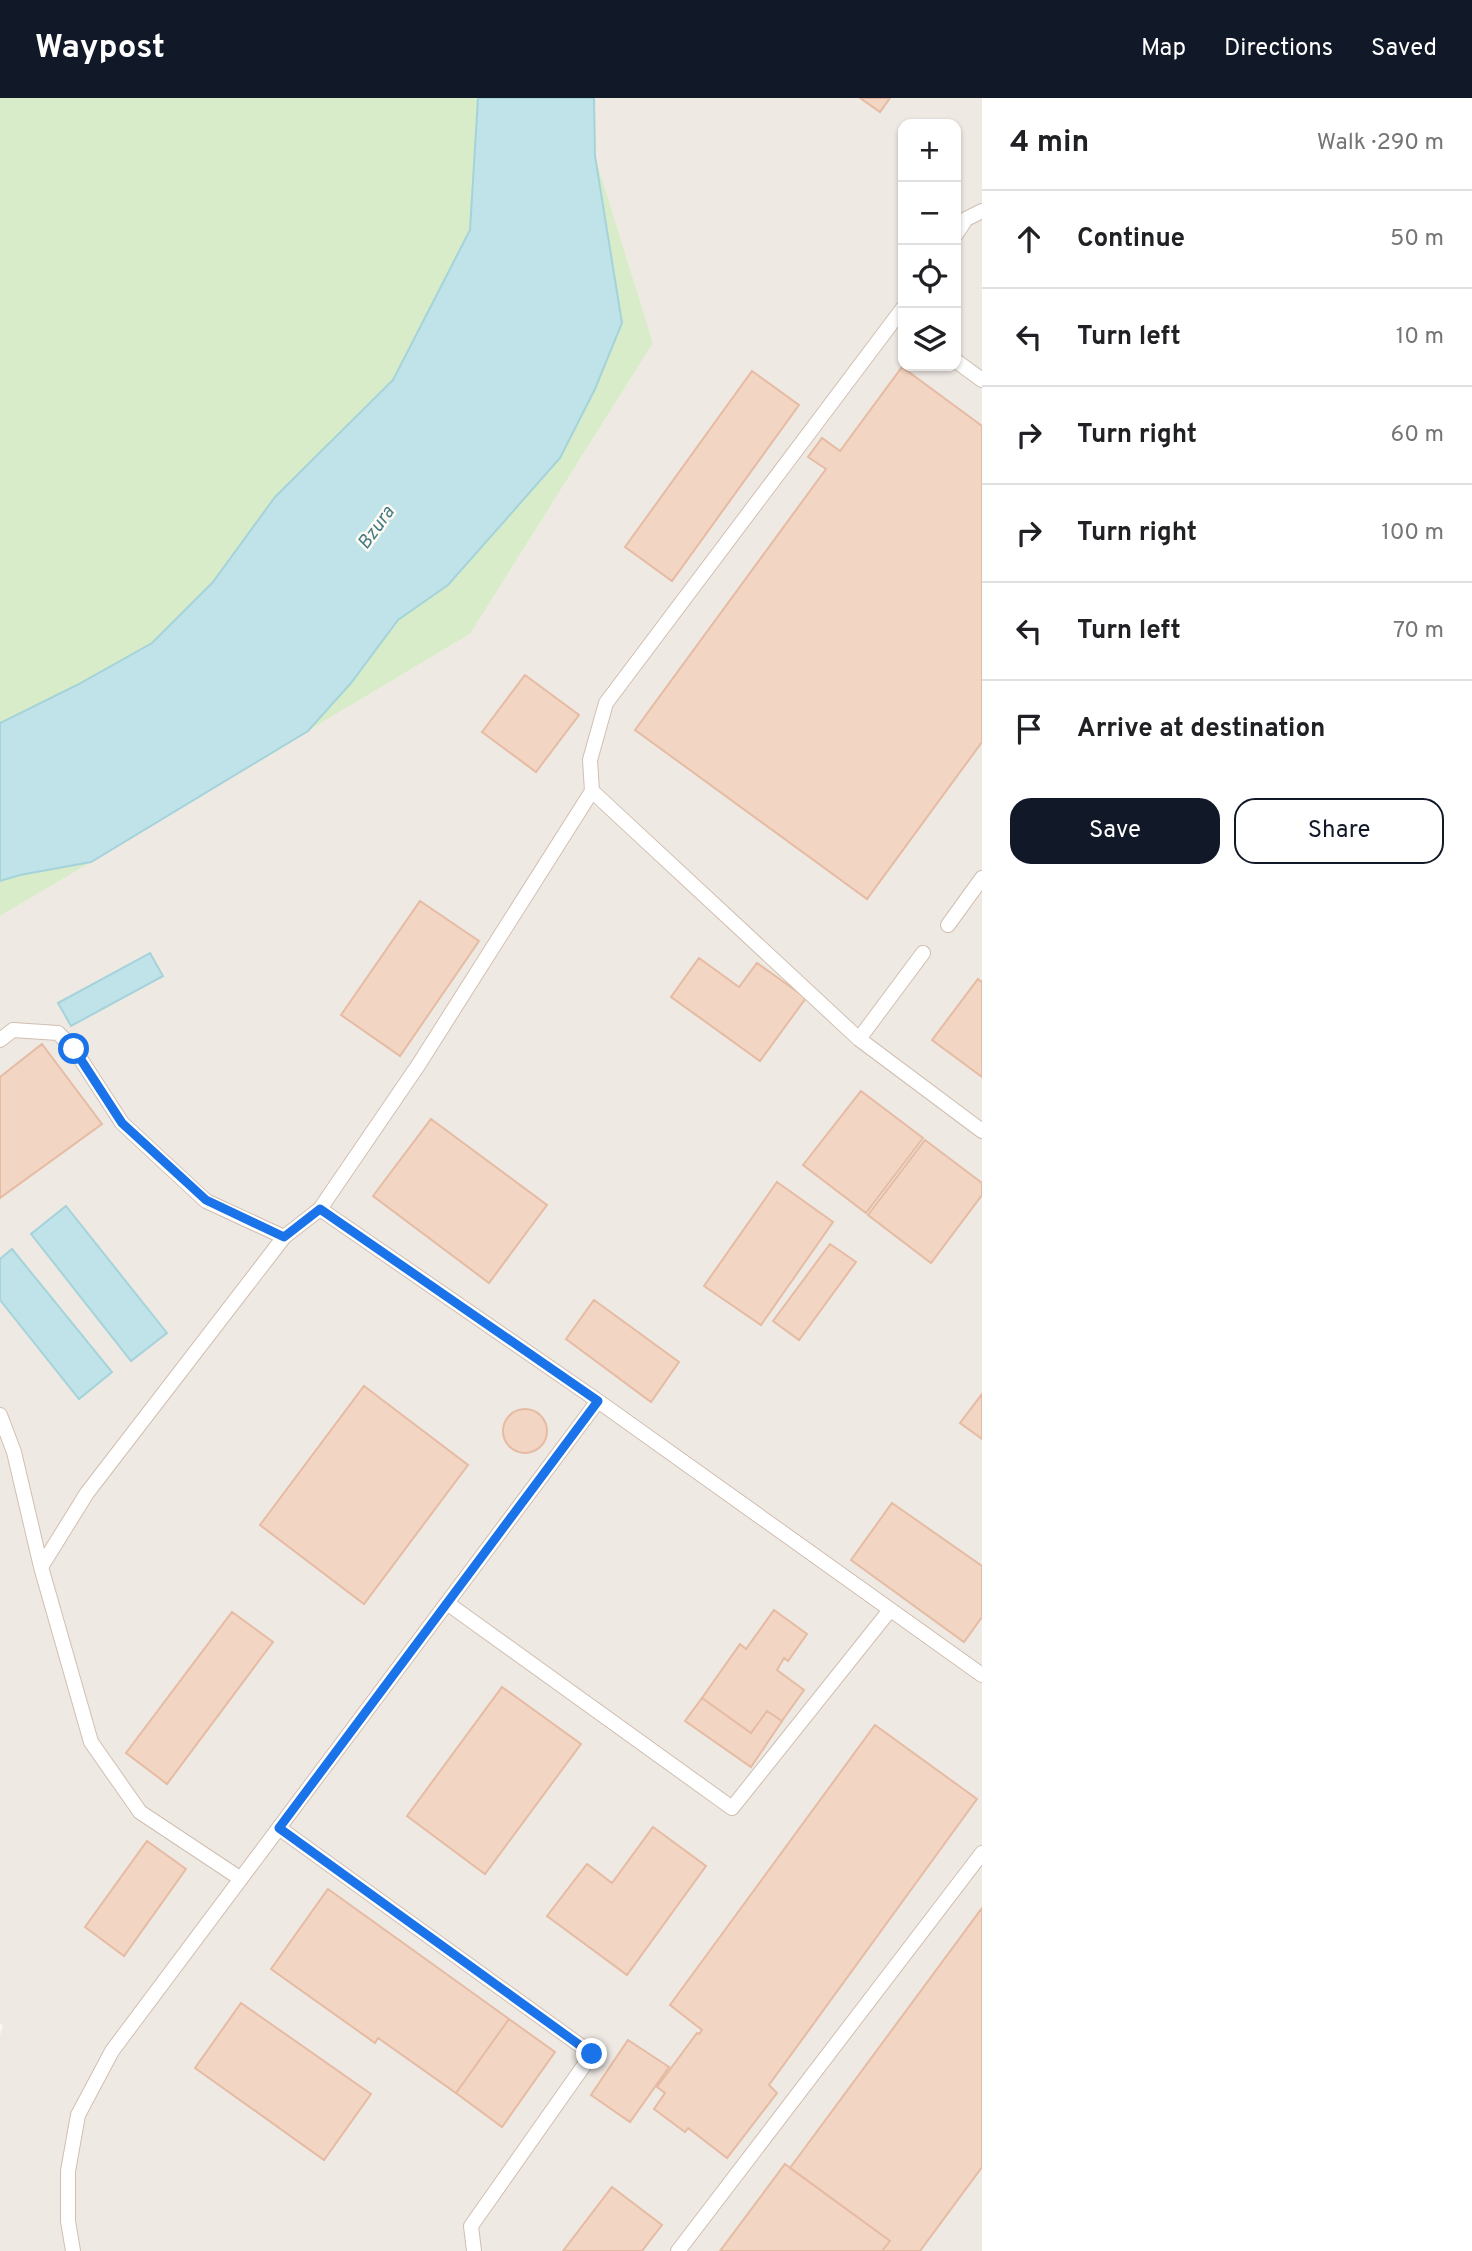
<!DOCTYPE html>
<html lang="en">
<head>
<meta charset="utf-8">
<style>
  :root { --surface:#fff; --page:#f2f2f2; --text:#202124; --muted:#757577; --line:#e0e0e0; --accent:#111827 }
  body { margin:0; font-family:Overpass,sans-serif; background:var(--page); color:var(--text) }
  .controls { position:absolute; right:21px; top:21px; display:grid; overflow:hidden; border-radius:14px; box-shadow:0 2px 5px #0004 }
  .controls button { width:63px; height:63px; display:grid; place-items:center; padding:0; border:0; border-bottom:2px solid var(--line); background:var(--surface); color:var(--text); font:35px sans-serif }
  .stop { position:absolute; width:21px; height:21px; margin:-16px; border:5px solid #1a73e8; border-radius:50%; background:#fff }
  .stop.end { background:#1a73e8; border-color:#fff; box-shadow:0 2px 7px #0008 }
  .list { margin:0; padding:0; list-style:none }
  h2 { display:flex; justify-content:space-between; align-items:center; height:91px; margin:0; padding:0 28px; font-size:30px }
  h2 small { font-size:23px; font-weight:400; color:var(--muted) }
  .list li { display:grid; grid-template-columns:46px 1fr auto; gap:21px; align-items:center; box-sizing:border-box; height:98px; padding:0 28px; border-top:2px solid var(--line) }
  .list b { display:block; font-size:26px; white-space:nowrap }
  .list em { font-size:23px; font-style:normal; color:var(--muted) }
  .actions { display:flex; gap:14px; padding:21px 28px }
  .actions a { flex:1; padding:16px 0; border:2px solid var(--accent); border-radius:21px; text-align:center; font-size:24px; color:var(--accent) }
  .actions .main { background:var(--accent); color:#fff }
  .icon { flex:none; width:38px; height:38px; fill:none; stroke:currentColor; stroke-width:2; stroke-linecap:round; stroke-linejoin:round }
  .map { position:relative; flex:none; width:982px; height:2153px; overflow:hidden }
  header { display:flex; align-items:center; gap:42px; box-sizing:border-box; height:98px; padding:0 35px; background:var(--accent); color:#fff }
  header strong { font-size:33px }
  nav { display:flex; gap:38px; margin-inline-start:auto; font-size:24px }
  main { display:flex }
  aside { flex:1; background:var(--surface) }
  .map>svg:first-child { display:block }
  .industrial { fill:#efe9e4; fill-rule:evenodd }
  .green { fill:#d8ecc9 }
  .water { fill:#bfe3e8; stroke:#a5d3da; stroke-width:2 }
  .building { fill:#f3d5c3; stroke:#e6bba3; stroke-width:2 }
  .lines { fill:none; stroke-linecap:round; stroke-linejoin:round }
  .lane-casing { stroke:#d1beb0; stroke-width:16 }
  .lane { stroke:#fff; stroke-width:14 }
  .route { stroke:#1a73e8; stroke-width:9 }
  .labels { text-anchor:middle; stroke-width:5; stroke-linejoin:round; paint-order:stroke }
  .water-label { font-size:19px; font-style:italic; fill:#437c86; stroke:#fffaf3 }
</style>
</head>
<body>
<header>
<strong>Waypost</strong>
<nav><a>Map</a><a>Directions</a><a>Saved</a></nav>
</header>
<main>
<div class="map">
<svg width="982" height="2153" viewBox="0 0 982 2153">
  <rect width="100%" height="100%" fill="#fdf6ec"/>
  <!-- industrial -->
  <path class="industrial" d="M 594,0 L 982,0 L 982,2153 L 0,2153 L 0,1937 L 3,1928 L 0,1925 L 0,818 L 470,536 L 653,245 L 595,58 ZM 903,26 L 956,26 L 956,268 L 903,268 Z"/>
  <!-- green -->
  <path class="green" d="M 0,0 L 478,0 L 470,132 L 393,282 L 275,399 L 213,484 L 152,545 L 77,587 L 0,625 Z
    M 595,58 L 653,245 L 470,536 L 308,633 L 351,585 L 398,522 L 449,487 L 560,360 L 595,291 L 622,225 Z
    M 91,764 L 0,818 L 0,783 L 20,777 Z"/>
  <!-- water -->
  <path class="water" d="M 478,0 L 594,0 L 595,58 L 622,225 L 595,291 L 560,360 L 448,487 L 398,522 L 351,585 L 308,633 L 91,764 L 20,777 L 0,783 L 0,625 L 77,587 L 152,545 L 213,484 L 275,399 L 393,282 L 470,132 Z
    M 150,855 L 163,878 L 71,928 L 58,905 Z
    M 66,1108 L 167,1235 L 131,1263 L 31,1136 Z
    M 12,1151 L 112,1274 L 79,1301 L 0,1202 L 0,1161 Z"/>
  <!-- building -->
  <path class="building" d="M 860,0 L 890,0 L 880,14 Z
    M 902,269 L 982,328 L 982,644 L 867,801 L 635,632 L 826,371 L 808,359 L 822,340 L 840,353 Z
    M 752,273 L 799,307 L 672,483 L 625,449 Z
    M 525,577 L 579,617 L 536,674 L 482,634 Z
    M 420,803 L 479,843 L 400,958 L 341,917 Z
    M 699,860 L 739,889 L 757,865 L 806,900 L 760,963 L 671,899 Z
    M 978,881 L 982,884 L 982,979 L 932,942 Z
    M 42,946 L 102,1026 L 0,1100 L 0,979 Z
    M 861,993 L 923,1040 L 866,1115 L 803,1067 Z
    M 431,1021 L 547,1107 L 489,1185 L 373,1098 Z
    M 925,1042 L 982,1085 L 982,1097 L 931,1165 L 868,1117 Z
    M 777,1084 L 833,1124 L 761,1227 L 704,1188 Z
    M 830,1146 L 856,1164 L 799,1242 L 773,1223 Z
    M 594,1202 L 679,1264 L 651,1304 L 566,1241 Z
    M 364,1288 L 468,1367 L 364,1506 L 260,1427 Z
    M 982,1296 L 982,1341 L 960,1325 Z
    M503 1333a22 22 0 1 1 44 0a22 22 0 1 1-44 0Z
    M 892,1405 L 982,1468 L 982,1519 L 964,1544 L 851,1462 Z
    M 774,1512 L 807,1536 L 788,1563 L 784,1560 L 777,1572 L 804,1592 L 782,1623 L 767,1613 L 751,1635 L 702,1600 L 740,1546 L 746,1551 Z
    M 232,1514 L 273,1544 L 167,1686 L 126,1655 Z
    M 502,1589 L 581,1646 L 485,1776 L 407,1718 Z
    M 702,1600 L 751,1635 L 767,1613 L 782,1623 L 751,1669 L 685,1623 Z
    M 875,1627 L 977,1701 L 769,1987 L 777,1995 L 727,2060 L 688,2030 L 685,2034 L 654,2011 L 665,1995 L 657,1989 L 697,1935 L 699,1936 L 702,1932 L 670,1907 Z
    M 653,1729 L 706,1768 L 627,1877 L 547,1818 L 587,1766 L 612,1785 Z
    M 147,1743 L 186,1771 L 124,1858 L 85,1829 Z
    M 328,1791 L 509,1921 L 456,1995 L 378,1940 L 375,1945 L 271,1871 Z
    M 982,1810 L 982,2069 L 920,2153 L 882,2153 L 890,2143 L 790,2070 Z
    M 241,1905 L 371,1996 L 324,2062 L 195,1970 Z
    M 509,1921 L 555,1954 L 502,2029 L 456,1995 Z
    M 628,1942 L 669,1969 L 630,2024 L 591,1997 Z
    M 785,2066 L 890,2143 L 882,2153 L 720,2153 Z
    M 612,2089 L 662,2127 L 642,2153 L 563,2153 Z"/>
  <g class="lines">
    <!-- lane casing -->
    <g class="lane-casing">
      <path id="lane" d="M 956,136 L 966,121 L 982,113
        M 903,210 L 606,605 L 590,662 L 592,693 L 859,941 L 982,1033
        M 956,263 L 982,282
        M 948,827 L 982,780
        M 859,941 L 923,855
        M 0,942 L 13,932 L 58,935 L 74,951 L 122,1025 L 206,1103 L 284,1139
        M 320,1111 L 598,1303 L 982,1577
        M 0,1317 L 14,1354 L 41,1469 L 91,1644 L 140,1714 L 241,1781
        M 41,1469 L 87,1395 L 284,1139 L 320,1111 L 419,966 L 592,693
        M 447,1505 L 732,1710 L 890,1512
        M 279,1730 L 592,1956 L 471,2128 L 474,2153
        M 73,2153 L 68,2123 L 68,2073 L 78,2017 L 112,1953 L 598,1303
        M 678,2153 L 982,1755"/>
    </g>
    <!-- lane -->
    <use href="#lane" class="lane"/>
  </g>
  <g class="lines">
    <!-- route -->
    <path class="route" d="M 74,951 L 122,1025 L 206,1102 L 284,1139 L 320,1111 L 598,1303 L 279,1730 L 592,1956"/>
  </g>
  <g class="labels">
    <!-- water labels -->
    <g class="water-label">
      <text transform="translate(375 429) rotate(-54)" y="7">Bzura</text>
    </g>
  </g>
</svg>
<div class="controls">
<button>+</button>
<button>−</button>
<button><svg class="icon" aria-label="locate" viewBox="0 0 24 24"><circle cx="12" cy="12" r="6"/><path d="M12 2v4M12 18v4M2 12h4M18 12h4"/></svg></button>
<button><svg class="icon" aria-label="layers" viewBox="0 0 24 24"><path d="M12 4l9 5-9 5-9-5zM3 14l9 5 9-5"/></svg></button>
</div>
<div class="stop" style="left:74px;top:951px"></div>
<div class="stop end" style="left:592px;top:1956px"></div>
</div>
<aside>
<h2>4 min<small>Walk · 290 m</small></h2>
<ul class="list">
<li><svg class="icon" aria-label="ahead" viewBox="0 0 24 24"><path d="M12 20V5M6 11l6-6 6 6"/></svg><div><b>Continue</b></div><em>50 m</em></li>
<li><svg class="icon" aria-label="left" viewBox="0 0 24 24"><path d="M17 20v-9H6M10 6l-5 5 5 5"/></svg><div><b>Turn left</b></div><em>10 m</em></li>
<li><svg class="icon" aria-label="right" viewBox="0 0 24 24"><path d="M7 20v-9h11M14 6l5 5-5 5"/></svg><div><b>Turn right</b></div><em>60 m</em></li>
<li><svg class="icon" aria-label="right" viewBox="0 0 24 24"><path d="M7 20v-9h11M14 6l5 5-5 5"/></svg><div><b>Turn right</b></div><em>100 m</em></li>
<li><svg class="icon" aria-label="left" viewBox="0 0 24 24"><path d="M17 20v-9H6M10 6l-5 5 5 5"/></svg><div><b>Turn left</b></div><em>70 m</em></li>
<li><svg class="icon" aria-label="arrive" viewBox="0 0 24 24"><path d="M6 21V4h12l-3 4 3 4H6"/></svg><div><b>Arrive at destination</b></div></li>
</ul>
<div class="actions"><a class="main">Save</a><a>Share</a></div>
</aside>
</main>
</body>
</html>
